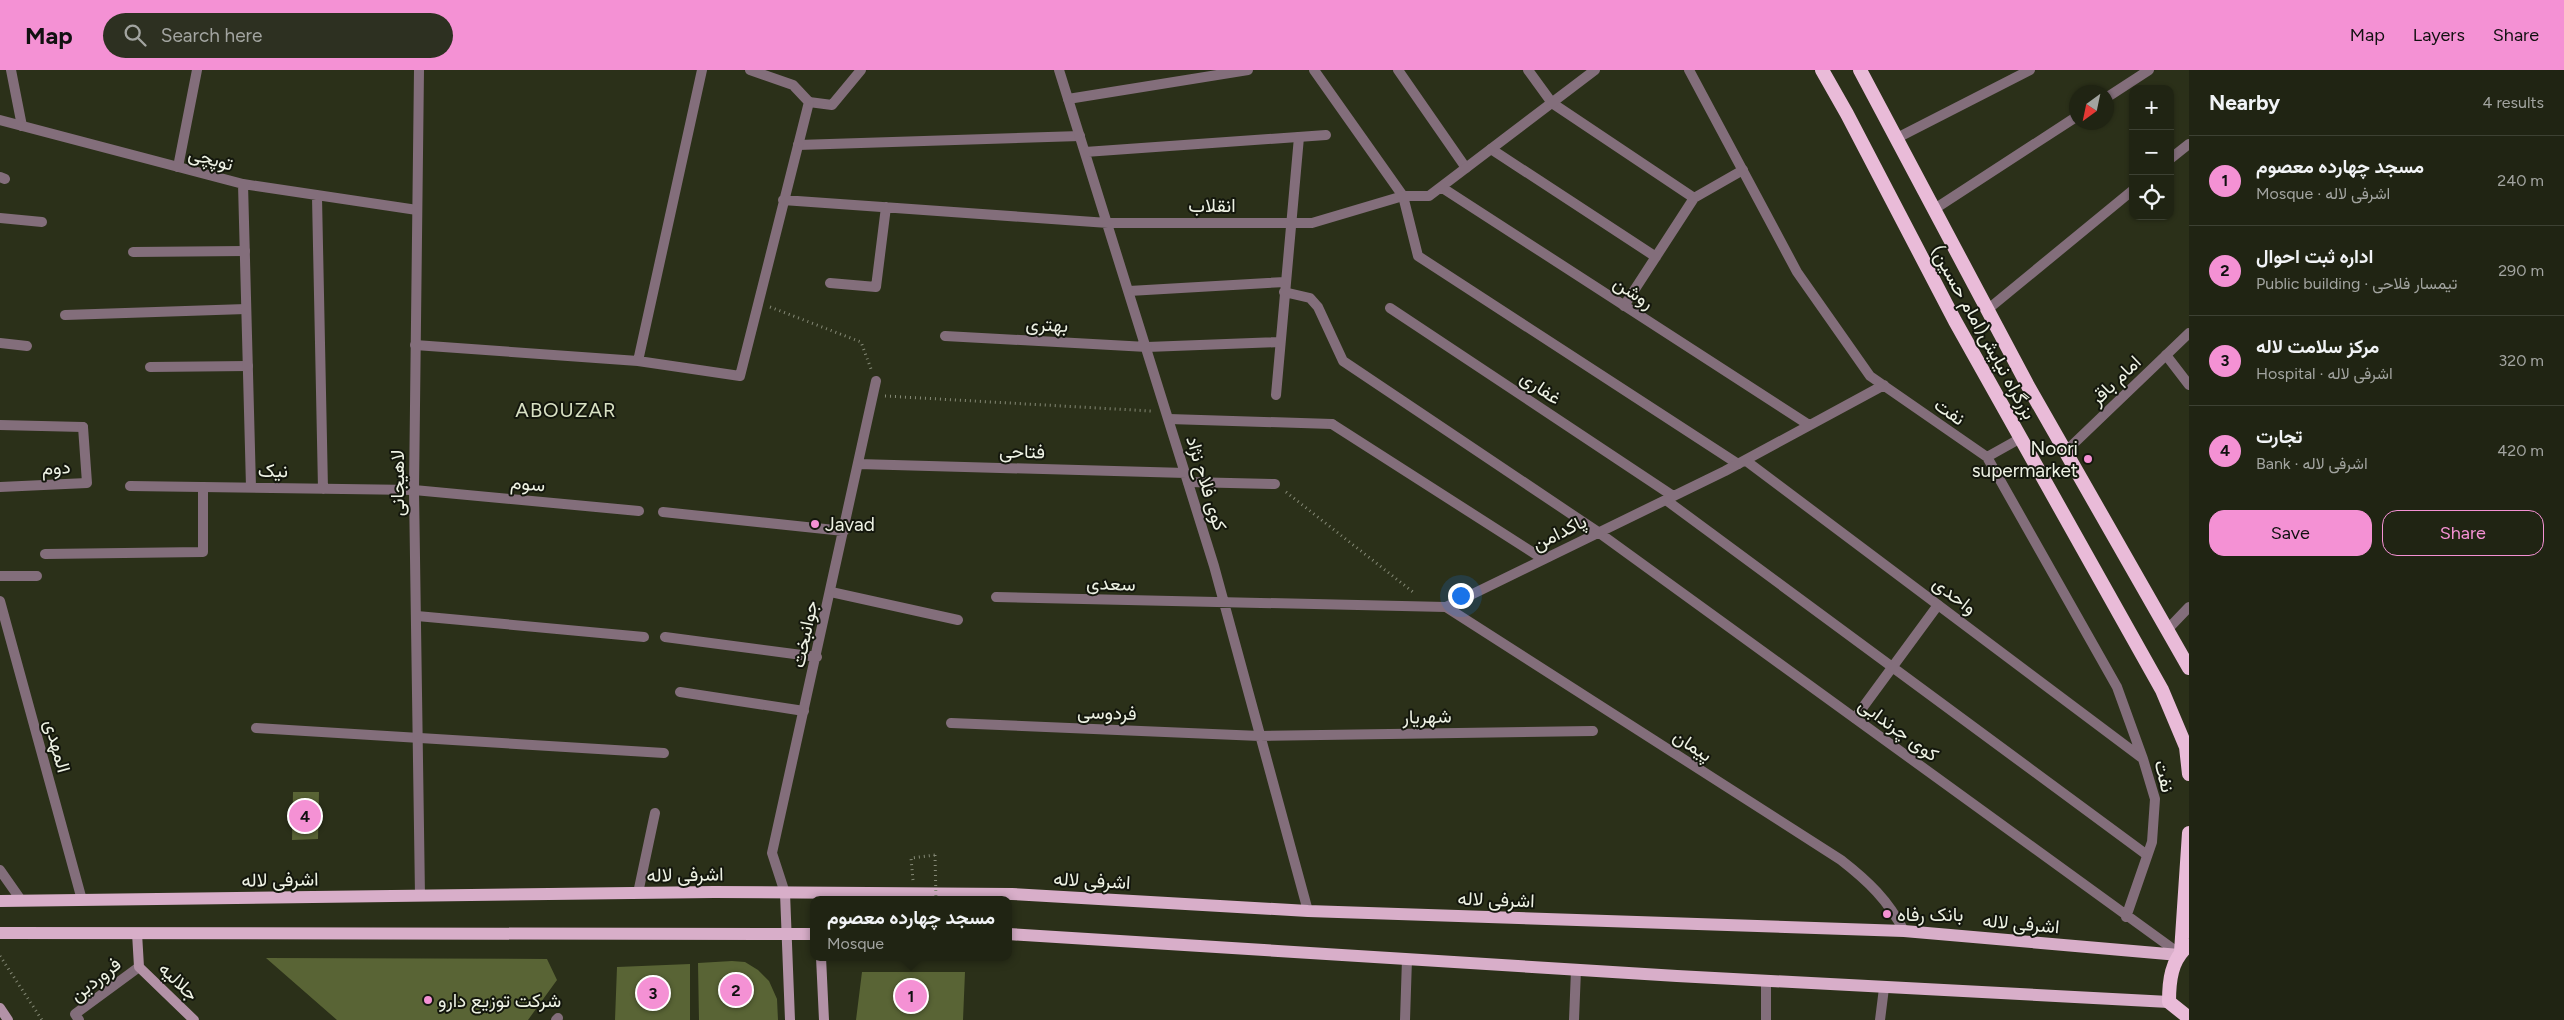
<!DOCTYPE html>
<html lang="en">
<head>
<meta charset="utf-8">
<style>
  :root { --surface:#202413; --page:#2d3021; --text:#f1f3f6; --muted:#a2a4a0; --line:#3d4133; --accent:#f491d4 }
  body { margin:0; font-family:Figtree,Vazirmatn,sans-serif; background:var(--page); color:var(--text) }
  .controls { position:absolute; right:15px; top:15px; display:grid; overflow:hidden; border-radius:10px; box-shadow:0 1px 4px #0004 }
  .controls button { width:45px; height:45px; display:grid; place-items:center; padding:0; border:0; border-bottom:1px solid var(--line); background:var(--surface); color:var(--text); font:25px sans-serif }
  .compass { position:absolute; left:2069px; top:15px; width:45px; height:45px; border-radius:50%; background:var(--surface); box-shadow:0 1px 4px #0004; rotate:213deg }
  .you { position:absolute; left:1460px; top:525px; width:18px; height:18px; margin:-12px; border:4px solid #fff; border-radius:50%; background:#1a73e8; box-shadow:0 0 0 8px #1a73e833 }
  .badge { display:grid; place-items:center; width:32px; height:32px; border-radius:50%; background:var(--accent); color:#111; font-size:16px; font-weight:700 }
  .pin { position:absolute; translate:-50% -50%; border:2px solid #fff; box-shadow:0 1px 5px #0006 }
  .popup { position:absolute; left:810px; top:826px; width:202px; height:65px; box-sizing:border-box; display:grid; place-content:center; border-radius:10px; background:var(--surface); filter:drop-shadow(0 1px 4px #0005); font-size:16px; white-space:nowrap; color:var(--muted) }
  .popup b { font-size:19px; color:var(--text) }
  .popup::after { content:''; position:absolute; left:50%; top:100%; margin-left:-10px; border:10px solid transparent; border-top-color:var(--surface) }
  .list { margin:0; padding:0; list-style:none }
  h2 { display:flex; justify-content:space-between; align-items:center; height:65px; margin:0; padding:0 20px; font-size:21px }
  h2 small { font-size:16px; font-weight:400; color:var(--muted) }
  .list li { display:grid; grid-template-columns:32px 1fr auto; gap:15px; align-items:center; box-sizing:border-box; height:90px; padding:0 20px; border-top:1px solid var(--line) }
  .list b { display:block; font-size:19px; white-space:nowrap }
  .list p { margin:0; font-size:16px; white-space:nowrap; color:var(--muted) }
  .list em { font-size:16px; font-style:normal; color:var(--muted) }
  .actions { display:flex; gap:10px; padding:15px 20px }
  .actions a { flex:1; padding:11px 0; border:1px solid var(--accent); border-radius:15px; text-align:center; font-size:18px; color:var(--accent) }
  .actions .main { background:var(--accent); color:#111 }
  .icon { flex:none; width:28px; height:28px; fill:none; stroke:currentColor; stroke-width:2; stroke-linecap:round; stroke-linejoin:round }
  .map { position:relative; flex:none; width:2189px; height:950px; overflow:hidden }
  header { display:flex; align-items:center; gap:30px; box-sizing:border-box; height:70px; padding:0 25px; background:var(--accent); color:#111 }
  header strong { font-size:24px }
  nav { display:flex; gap:28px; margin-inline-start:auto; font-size:18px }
  .search { width:350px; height:45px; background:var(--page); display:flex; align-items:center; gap:12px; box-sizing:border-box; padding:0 18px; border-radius:28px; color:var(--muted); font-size:19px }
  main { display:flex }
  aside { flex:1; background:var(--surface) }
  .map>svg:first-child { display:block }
  .building { fill:#596435 }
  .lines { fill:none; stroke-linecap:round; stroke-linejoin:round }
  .path { stroke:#858976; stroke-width:3; stroke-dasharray:1 4; stroke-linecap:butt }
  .service { stroke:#836e7b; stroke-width:10 }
  .minor { stroke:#836e7b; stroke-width:10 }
  .tertiary { stroke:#836e7b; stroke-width:10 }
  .secondary { stroke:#b392a7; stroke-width:10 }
  .primary { stroke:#d8aec9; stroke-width:12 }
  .trunk { stroke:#e9bbd8; stroke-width:14 }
  .path-bridge { stroke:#858976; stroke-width:3; stroke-dasharray:1 4; stroke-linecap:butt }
  .poi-dot { fill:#f491d4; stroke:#14170d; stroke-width:2 }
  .labels { text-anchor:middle; stroke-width:4; stroke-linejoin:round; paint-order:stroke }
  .street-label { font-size:19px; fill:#eef2e4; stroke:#14170d }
  .poi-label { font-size:19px; fill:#eef2e4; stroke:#14170d; text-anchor:start }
  .neighbourhood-label { font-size:20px; letter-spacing:1px; fill:#d9e1c4; stroke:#14170d }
</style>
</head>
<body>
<header>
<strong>Map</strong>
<div class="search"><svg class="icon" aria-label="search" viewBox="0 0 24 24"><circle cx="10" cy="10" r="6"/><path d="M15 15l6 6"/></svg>Search here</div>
<nav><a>Map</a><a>Layers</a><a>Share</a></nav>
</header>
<main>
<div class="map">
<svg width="2189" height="950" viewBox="0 0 2189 950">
  <rect width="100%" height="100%" fill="#2b3019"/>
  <!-- building -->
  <path class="building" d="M 293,722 L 319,722 L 318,769 L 292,770 Z
    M 266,888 L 547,889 L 557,910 L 528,950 L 337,950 Z
    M 732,891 L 745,892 L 758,900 L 769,911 L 777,929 L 778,950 L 699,950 L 698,893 Z
    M 690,894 L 690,950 L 615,950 L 617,897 Z
    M 862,902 L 965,902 L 963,950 L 856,950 Z"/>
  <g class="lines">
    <!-- path -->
    <path class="path" d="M 770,237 L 861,272 L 871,299
      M 885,326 L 1151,341
      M 1286,422 L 1413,522
      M 913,810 L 911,788 L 935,785
      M 0,886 L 42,950"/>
    <!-- service -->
    <path class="service" d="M 11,0 L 22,56
      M 1314,0 L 1403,126 L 1418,186 L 1738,394
      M 1398,0 L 1466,98
      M 1528,0 L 1552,33 L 1694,128
      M 2106,28 L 2149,0
      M 1068,29 L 1248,0
      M 809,32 L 832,35 L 861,0
      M 1897,68 L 2030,0
      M 798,75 L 1080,66
      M 1491,79 L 1656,187
      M 2170,89 L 2189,74
      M 178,97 L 197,0
      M 1933,140 L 2076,47
      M 0,148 L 42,152
      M 133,182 L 245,181
      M 1129,221 L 1285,212
      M 1284,222 L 1310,228 L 1318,237 L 1343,291 L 1598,462
      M 1624,236 L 1694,128 L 1743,100
      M 1987,240 L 2133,120
      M 65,245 L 246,239
      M 1147,277 L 1280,272
      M 2166,285 L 2189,315
      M 150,297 L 248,296
      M 1276,325 L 1299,67
      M 1169,349 L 1332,354
      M 0,355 L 83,357
      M 1188,412 L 1275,414
      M 1666,430 L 2147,785
      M 45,484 L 203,482 L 203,417
      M 0,506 L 37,506
      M 831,522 L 958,550
      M 680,622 L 804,641
      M 1855,648 L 1938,535
      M 638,823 L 655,743
      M 1405,950 L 1407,889
      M 1574,950 L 1576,900
      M 1766,950 L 1766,911"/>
    <!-- minor -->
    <path class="minor" d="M 1059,0 L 1214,496 L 1308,841
      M 1689,0 L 1797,202 L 1870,306 L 1987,387 L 2117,617 L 2143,689 L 2155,729 L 2152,772 L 2126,847
      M 0,50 L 243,114 L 417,140
      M 1085,82 L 1326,65
      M 0,107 L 5,109
      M 243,114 L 251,417
      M 1441,117 L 1809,355
      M 317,127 L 323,419
      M 783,130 L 1108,153 L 1312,153 L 1403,126 L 1429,126 L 1595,0
      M 830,213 L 876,217 L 886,137
      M 1390,238 L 1673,426
      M 945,266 L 1147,277
      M 0,273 L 27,276
      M 415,275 L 638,291 L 740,306 L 809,32 L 793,15 L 750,0
      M 638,291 L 702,0
      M 1332,354 L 1543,489
      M 2065,382 L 2189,263
      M 1987,387 L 2021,368
      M 1745,390 L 2142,688
      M 858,394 L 1186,403
      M 130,416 L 414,420 L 639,441
      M 0,417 L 87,413 L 83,357
      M 663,442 L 844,461
      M 1598,462 L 2180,884
      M 996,527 L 1446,537 L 1725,401 L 1884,315
      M 1446,537 L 1841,790 C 1868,811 1888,830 1904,861
      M 417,546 L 644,567
      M 2167,560 L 2189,537
      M 665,567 L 817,587
      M 951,653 L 1260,666 L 1593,661
      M 256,658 L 664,683
      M 785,823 L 772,783 L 876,311
      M 79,950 L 75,944 L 139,897
      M 556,950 L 558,948"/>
    <!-- tertiary -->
    <path class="tertiary" d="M 419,0 L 414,420 L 420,826
      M 0,531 L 82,830
      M 0,800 L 21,830
      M 1880,950 L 1884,918"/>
    <!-- secondary -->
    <path class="secondary" d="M 785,823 L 790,950
      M 137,863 L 139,897 L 194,950
      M 821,887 L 824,950
      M 0,938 L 8,950"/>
    <!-- primary -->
    <path class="primary" d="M 0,831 L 714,822 L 1012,824 L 1308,841 L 1904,861 L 2179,885
      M 0,863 L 814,864
      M 1008,864 L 1677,906 L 2169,932"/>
    <!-- trunk -->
    <path class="trunk" d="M 1822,0 L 1847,44 L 1955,251 L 2162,620 L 2186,677 L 2189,704
      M 1860,0 L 2028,316 L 2189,598
      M 2188,876 C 2171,890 2169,911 2169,932 L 2189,948
      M 2181,882 L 2189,763"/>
    <!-- path-bridge -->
    <path class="path-bridge" d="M 935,785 L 936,830"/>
  </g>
  <!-- markers -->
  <g class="poi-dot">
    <circle cx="2088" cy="389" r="5"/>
    <circle cx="815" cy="454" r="5"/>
    <circle cx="1887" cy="844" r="5"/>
    <circle cx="428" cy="930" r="5"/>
  </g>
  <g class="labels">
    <!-- street labels -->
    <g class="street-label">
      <text transform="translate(211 88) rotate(15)" y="7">توپچی</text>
      <text x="1212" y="142">انقلاب</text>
      <text transform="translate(1634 222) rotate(33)" y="7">روشن</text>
      <text transform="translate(1047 254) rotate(3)" y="7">بهتری</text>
      <text transform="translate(1984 262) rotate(61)" y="7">بزرگراه نیایش(امام حسین)</text>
      <text transform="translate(2115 310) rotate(-44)" y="7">امام باقر</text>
      <text transform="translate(1541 317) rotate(34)" y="7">غفاری</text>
      <text transform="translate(1950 341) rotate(35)" y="7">نفت</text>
      <text transform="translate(1022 381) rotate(1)" y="7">فتاحی</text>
      <text transform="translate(56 397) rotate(-3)" y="7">دوم</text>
      <text transform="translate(273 400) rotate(1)" y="7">نیک</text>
      <text transform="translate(397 413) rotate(-90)" y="7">لاهیجانی</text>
      <text transform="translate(528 413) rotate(5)" y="7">سوم</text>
      <text transform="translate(1207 413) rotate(73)" y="7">کوی فلاح نژاد</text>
      <text transform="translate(1559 462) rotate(-26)" y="7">پاکدامن</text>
      <text transform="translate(1111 513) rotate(2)" y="7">سعدی</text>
      <text transform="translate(1955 525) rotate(37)" y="7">واحدی</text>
      <text transform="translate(804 564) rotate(-78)" y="7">جوانبخت</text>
      <text transform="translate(1107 642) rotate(2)" y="7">فردوسی</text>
      <text transform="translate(1427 646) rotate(-1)" y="7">شهریار</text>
      <text transform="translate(1899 659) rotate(36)" y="7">کوی چرندابی</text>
      <text transform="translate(1693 675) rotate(33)" y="7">پیمان</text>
      <text transform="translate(58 676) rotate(75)" y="7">المهدی</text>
      <text transform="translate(2165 706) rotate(76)" y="7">نفت</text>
      <text transform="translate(685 804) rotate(-1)" y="7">اشرفی لاله</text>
      <text transform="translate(280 809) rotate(-1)" y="7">اشرفی لاله</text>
      <text transform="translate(1092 810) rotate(3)" y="7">اشرفی لاله</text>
      <text transform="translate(1496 829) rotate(2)" y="7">اشرفی لاله</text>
      <text transform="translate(2021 853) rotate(5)" y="7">اشرفی لاله</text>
      <text transform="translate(95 909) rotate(-38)" y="7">فروردین</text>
      <text transform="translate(179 911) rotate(44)" y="7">جلالیه</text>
    </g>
    <!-- poi labels -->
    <g class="poi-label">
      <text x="2078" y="385" text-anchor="end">Noori<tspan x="2078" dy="22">supermarket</tspan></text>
      <text x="825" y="461">Javad</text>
      <text x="1897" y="851">بانک رفاه</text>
      <text x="438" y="937">شرکت توزیع دارو</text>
    </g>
    <!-- neighbourhood labels -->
    <g class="neighbourhood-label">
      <text x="566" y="347">ABOUZAR</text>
    </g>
  </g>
</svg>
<div class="controls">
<button>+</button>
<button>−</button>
<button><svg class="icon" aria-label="locate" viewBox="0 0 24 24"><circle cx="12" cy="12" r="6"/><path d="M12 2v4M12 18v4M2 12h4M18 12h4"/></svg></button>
</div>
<svg class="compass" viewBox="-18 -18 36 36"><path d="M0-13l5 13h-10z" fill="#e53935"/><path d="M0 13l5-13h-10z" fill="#a2a4a0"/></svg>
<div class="you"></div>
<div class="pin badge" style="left:911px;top:926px">1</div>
<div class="popup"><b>مسجد چهارده معصوم</b>Mosque</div>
<div class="pin badge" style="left:736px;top:920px">2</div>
<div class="pin badge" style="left:653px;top:923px">3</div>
<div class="pin badge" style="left:305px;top:746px">4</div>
</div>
<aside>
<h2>Nearby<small>4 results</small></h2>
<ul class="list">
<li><span class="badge">1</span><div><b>مسجد چهارده معصوم</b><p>Mosque · اشرفی لاله</p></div><em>240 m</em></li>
<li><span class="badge">2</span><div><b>اداره ثبت احوال</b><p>Public building · تیمسار فلاحی</p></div><em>290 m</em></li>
<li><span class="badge">3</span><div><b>مرکز سلامت لاله</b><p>Hospital · اشرفی لاله</p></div><em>320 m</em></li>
<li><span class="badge">4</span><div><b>تجارت</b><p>Bank · اشرفی لاله</p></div><em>420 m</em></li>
</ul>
<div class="actions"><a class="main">Save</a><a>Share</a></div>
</aside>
</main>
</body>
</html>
